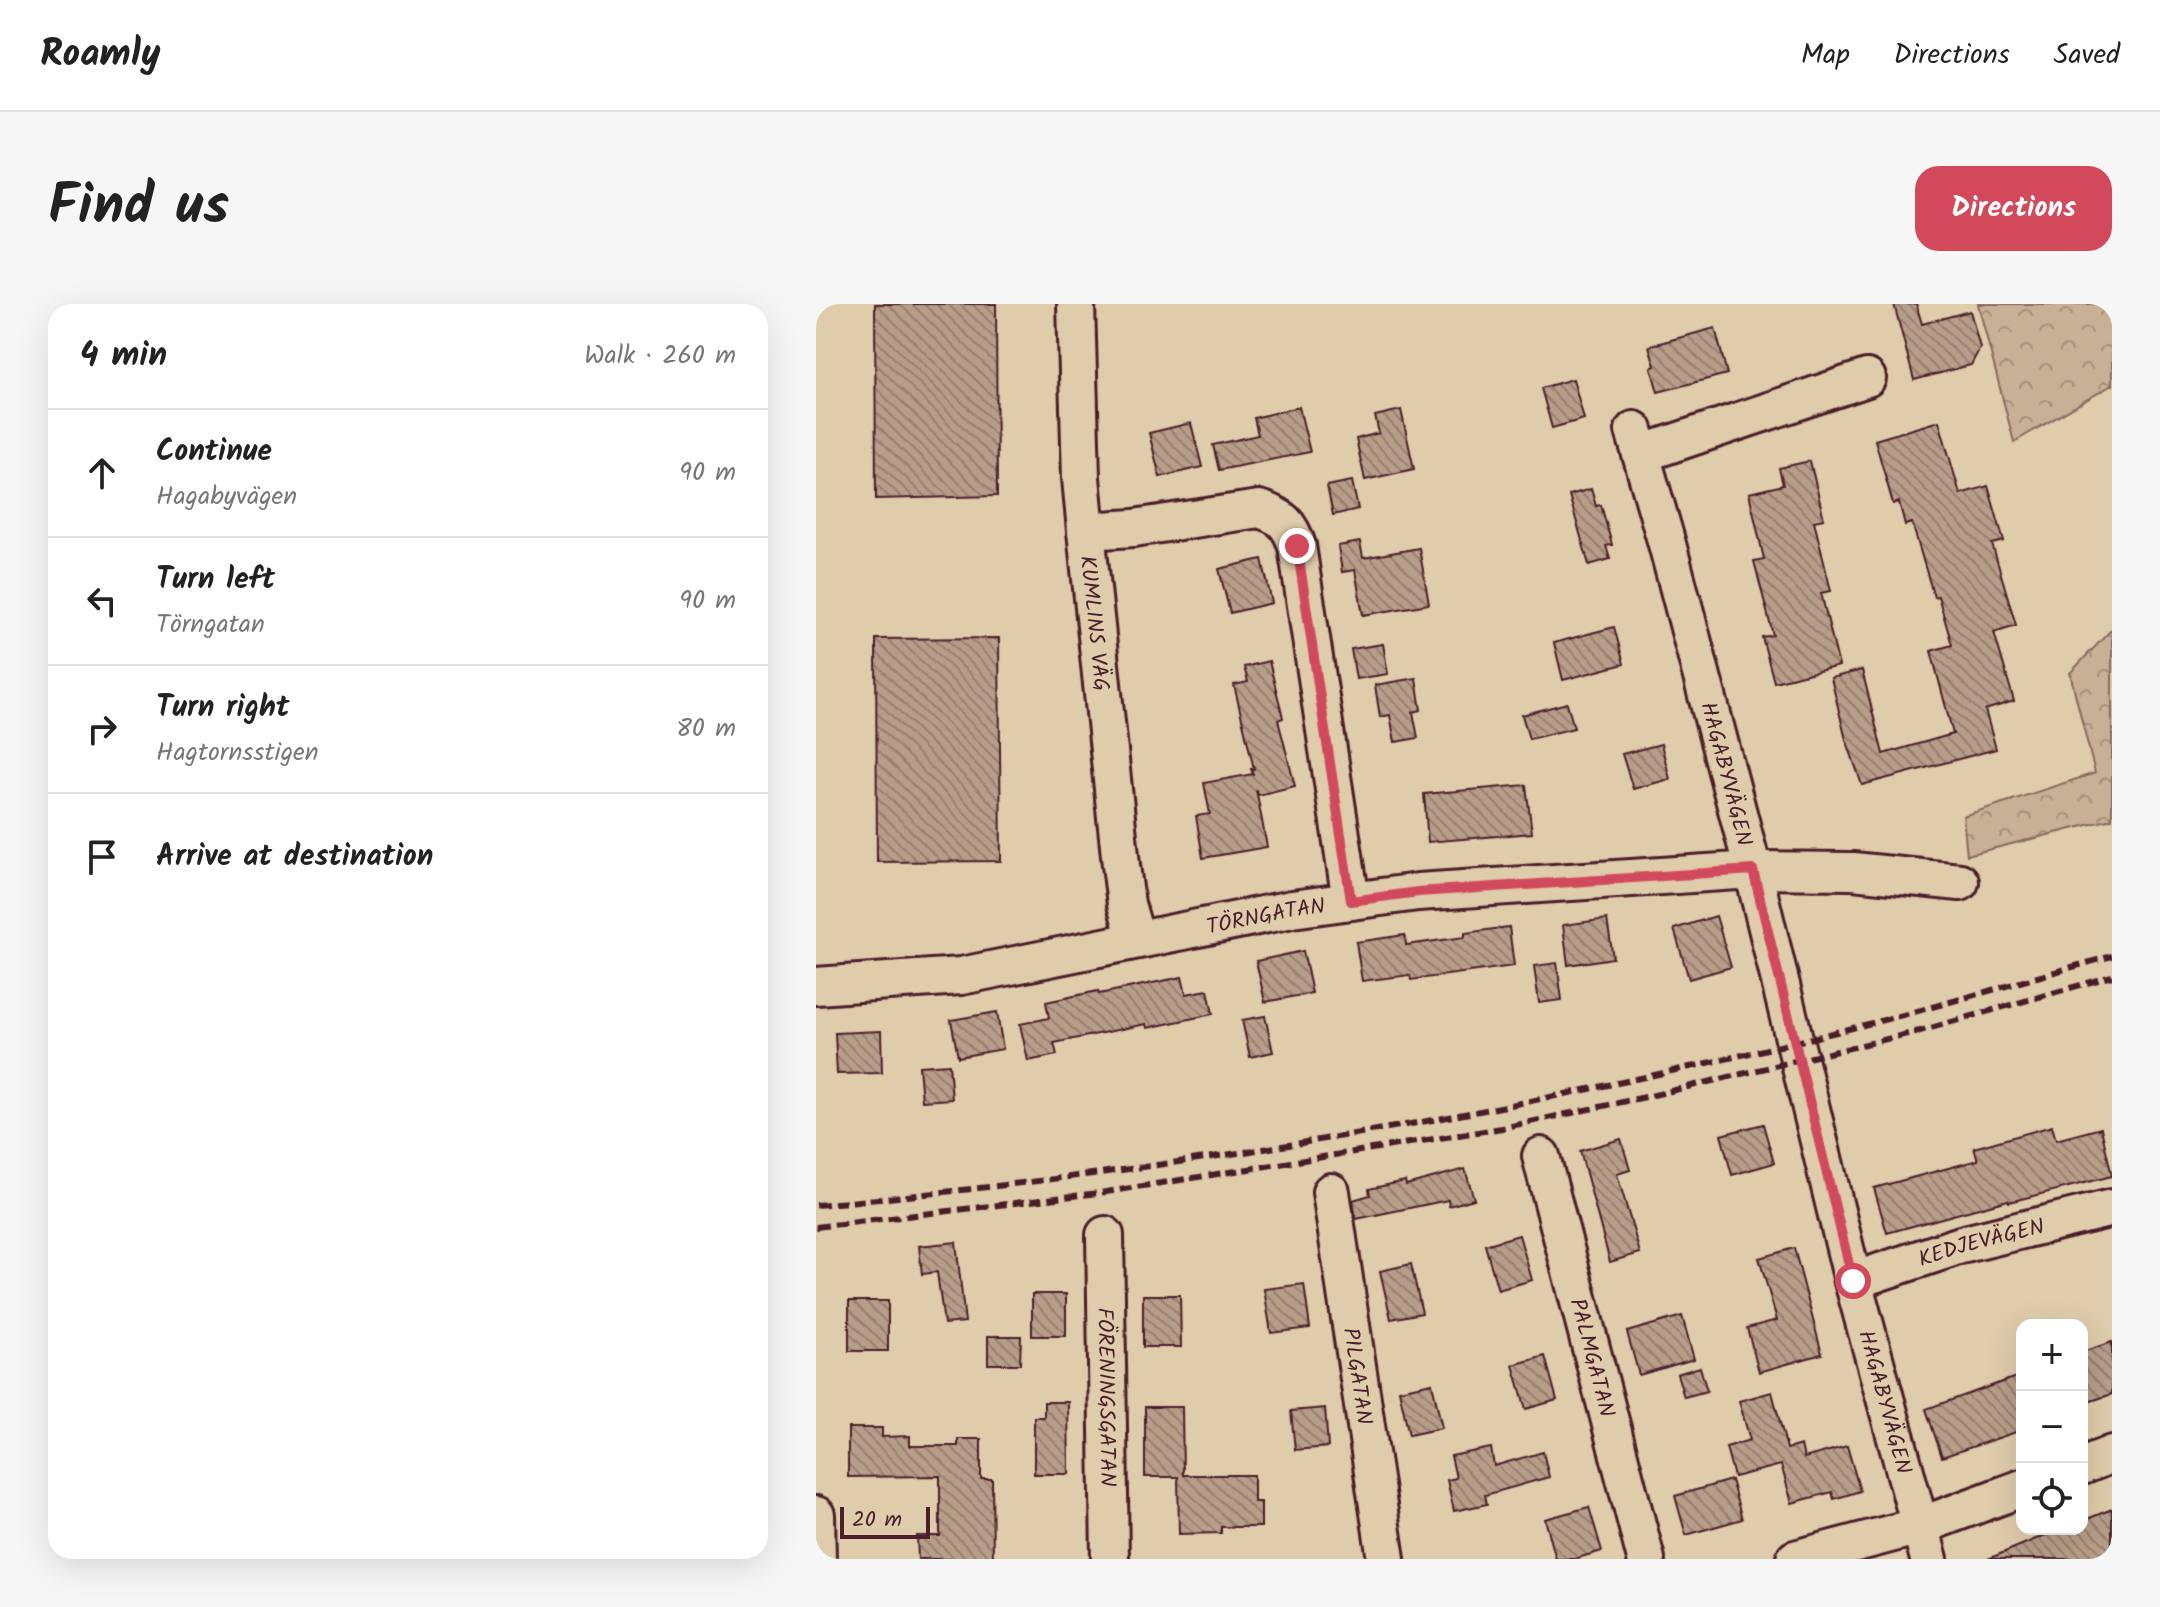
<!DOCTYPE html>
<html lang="en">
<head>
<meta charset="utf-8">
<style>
  :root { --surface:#fff; --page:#f6f6f6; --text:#222; --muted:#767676; --line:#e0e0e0; --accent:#d1495b }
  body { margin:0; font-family:Kalam,sans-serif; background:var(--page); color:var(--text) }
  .controls { position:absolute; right:24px; bottom:24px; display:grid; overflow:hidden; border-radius:16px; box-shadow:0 8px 32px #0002 }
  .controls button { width:72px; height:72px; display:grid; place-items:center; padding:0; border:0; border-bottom:2px solid var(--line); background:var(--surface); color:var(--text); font:40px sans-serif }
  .scale { position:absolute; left:24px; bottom:20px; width:90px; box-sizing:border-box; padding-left:8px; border:4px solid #4a1f2b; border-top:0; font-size:22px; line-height:28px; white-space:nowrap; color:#4a1f2b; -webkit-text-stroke:6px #dfccaa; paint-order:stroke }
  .stop { position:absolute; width:24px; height:24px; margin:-18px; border:6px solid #d1495b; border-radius:50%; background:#fff }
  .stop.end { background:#d1495b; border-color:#fff; box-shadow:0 2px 8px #0008 }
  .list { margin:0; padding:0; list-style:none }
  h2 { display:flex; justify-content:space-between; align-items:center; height:104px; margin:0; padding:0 32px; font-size:34px }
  h2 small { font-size:26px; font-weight:400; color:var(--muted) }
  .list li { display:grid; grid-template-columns:52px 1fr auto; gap:24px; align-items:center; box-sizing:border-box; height:128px; padding:0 32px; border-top:2px solid var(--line) }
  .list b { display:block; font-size:30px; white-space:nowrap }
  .list p { margin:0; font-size:26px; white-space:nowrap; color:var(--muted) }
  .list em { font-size:26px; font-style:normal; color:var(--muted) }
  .icon { flex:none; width:44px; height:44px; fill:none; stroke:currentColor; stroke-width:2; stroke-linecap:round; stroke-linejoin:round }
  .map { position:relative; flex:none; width:1296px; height:1255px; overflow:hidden; border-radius:24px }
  header { display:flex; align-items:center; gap:48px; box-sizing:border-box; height:112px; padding:0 40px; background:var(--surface); border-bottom:2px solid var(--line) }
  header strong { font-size:38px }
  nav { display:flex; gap:44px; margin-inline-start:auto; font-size:28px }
  .intro { display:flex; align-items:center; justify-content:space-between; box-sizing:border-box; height:192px; padding:0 48px }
  h1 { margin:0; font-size:56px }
  .button { padding:20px 36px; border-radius:24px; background:var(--accent); color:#fff; font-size:28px; font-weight:700 }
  main { display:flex; gap:48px; padding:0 48px }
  aside { flex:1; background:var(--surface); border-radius:24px; box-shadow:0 8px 32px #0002 }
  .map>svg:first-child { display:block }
  .forest { fill:url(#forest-crowns); stroke:#886860; stroke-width:2 }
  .building { fill:url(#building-back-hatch); stroke:#4a1f2b; stroke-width:2 }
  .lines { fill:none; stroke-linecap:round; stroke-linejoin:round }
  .minor-casing { stroke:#4a1f2b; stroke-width:42 }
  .minor { stroke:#dfccaa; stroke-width:36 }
  .rail { stroke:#4a1f2b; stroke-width:6; stroke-dasharray:12 6; stroke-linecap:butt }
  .route { stroke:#d1495b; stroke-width:10 }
  .labels { text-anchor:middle; stroke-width:8; stroke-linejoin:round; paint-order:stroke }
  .street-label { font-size:22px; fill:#4a1f2b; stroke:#dfccaa }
</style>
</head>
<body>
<header>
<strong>Roamly</strong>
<nav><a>Map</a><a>Directions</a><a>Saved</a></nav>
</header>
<div class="intro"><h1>Find us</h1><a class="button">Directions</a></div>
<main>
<aside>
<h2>4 min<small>Walk · 260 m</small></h2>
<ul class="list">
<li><svg class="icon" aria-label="ahead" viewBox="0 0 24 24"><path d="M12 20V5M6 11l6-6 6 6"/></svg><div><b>Continue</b><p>Hagabyvägen</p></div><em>90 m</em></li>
<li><svg class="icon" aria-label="left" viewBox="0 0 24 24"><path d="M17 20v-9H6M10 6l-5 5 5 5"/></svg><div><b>Turn left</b><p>Törngatan</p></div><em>90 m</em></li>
<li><svg class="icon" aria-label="right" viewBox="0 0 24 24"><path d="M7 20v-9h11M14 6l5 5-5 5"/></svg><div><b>Turn right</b><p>Hagtornsstigen</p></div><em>80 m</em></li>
<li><svg class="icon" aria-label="arrive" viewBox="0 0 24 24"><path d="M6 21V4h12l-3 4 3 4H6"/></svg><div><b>Arrive at destination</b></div></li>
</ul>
</aside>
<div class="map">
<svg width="1296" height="1255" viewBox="0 0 1296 1255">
  <defs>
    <pattern id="forest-crowns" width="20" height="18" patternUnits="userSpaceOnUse" patternTransform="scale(2)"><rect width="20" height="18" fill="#c7b095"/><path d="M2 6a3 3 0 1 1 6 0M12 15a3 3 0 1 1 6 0" fill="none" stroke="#a48f7a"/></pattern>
    <pattern id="building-back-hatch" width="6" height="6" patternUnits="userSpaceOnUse" patternTransform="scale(2)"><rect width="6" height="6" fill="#b89e89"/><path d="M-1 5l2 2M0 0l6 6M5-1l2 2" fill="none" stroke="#988070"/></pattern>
  </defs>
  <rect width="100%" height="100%" fill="#dfccaa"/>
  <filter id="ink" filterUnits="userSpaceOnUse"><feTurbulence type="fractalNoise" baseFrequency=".0125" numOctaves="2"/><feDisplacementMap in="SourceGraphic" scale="16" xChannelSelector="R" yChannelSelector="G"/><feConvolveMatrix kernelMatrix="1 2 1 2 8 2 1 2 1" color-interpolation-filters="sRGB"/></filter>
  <g filter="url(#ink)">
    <!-- forest -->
    <path class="forest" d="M 1162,0 L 1296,0 L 1296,81 L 1198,138 Z
      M 1296,325 L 1296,515 L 1151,551 L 1147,512 L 1279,469 L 1254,369 Z"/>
    <!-- building -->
    <path class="building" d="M 59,0 L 180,0 L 181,192 L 60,195 Z
      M 1078,0 L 1100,0 L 1106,20 L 1154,7 L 1164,44 L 1155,61 L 1098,76 Z
      M 899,24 L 911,70 L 842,88 L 835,64 L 839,62 L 833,42 Z
      M 757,75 L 768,115 L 736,124 L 725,84 Z
      M 483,103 L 494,148 L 403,166 L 397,141 L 442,131 L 438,114 Z
      M 585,106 L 598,165 L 549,176 L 540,135 L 563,129 L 559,112 Z
      M 1123,117 L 1144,190 L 1172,182 L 1188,237 L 1176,240 L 1200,321 L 1178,328 L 1198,397 L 1169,406 L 1180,445 L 1046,481 L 1029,432 L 1015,374 L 1046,366 L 1067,450 L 1137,430 L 1115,347 L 1136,341 L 1122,292 L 1118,293 L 1096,219 L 1089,221 L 1083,198 L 1077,200 L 1059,136 Z
      M 375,119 L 386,163 L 344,173 L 333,129 Z
      M 994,157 L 1008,215 L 998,217 L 1015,287 L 1005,289 L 1023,362 L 958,378 L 946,333 L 957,331 L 938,257 L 948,255 L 933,189 L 967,181 L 963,164 Z
      M 536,177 L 542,205 L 517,211 L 511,182 Z
      M 775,185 L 780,202 L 785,201 L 796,241 L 790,242 L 794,255 L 773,261 L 753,191 Z
      M 544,238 L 547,254 L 603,244 L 613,300 L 547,311 L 539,266 L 526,268 L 522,242 Z
      M 446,255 L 456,299 L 414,309 L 403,265 Z
      M 798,323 L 808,360 L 747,376 L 738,339 Z
      M 183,334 L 185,557 L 61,558 L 60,335 Z
      M 567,340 L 572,370 L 540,375 L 535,345 Z
      M 453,357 L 467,414 L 462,416 L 479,482 L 442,491 L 440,485 L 451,543 L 387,554 L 380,512 L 394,510 L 388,479 L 437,470 L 435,465 L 438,465 L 418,381 L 432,378 L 428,363 Z
      M 600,374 L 605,406 L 597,408 L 602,434 L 579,438 L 574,411 L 564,413 L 559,381 Z
      M 751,399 L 758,424 L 713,435 L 706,411 Z
      M 845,440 L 854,475 L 817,485 L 806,450 Z
      M 710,481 L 716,529 L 612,538 L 608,490 Z
      M 900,612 L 915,663 L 873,675 L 858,625 Z
      M 791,615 L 797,654 L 752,661 L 747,621 Z
      M 693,623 L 698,662 L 595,676 L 594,671 L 546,677 L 540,638 L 589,631 L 590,641 L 649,633 L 649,629 Z
      M 487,647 L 496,689 L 449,698 L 440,657 Z
      M 741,659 L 746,696 L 723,699 L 718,662 Z
      M 366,673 L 370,690 L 392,686 L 397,710 L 331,724 L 330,720 L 238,739 L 241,751 L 212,757 L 204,720 L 233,714 L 230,698 L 282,687 L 283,690 Z
      M 181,708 L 187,745 L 142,753 L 135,716 Z
      M 449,712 L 457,748 L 434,753 L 426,716 Z
      M 65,727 L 66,769 L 21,770 L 19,729 Z
      M 133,760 L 136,795 L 106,797 L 103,762 Z
      M 947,820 L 958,859 L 916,871 L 905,831 Z
      M 1236,822 L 1240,836 L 1285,824 L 1296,872 L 1193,898 L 1192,896 L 1071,929 L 1058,884 L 1162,856 L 1158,844 Z
      M 805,835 L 814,866 L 801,870 L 824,949 L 794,958 L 764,847 Z
      M 649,865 L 658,895 L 633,902 L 632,896 L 540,915 L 537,896 L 554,891 L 553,885 L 589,877 L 590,881 Z
      M 703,931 L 716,976 L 682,986 L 669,941 Z
      M 140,938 L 149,1018 L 128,1020 L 121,968 L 106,970 L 103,942 Z
      M 978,944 L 1006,1050 L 943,1068 L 931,1024 L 961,1016 L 943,954 Z
      M 595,960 L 606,1009 L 575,1015 L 564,967 Z
      M 488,980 L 494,1024 L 455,1029 L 448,985 Z
      M 216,990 L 250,990 L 250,1032 L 216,1032 Z
      M 327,991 L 364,991 L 365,1043 L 327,1043 Z
      M 33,997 L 72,997 L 72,1047 L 33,1047 Z
      M 866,1012 L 878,1055 L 823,1071 L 811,1028 Z
      M 172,1032 L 205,1032 L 204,1060 L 172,1060 Z
      M 1296,1038 L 1296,1090 L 1266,1100 L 1266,1048 Z
      M 729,1052 L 741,1096 L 710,1105 L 697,1061 Z
      M 884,1063 L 891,1087 L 868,1093 L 861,1070 Z
      M 1206,1071 L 1206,1126 L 1126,1153 L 1110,1105 Z
      M 616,1079 L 626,1124 L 593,1131 L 583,1086 Z
      M 956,1088 L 971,1145 L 985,1141 L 988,1154 L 1031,1142 L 1044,1187 L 1018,1195 L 1016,1188 L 976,1199 L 965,1161 L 918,1173 L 910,1143 L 934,1136 L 923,1097 Z
      M 228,1098 L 252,1098 L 253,1170 L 218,1170 L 218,1113 L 228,1113 Z
      M 329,1103 L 366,1103 L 367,1171 L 438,1171 L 438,1198 L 445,1198 L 445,1223 L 405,1223 L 405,1229 L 363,1230 L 362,1173 L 329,1173 Z
      M 509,1104 L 512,1143 L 479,1146 L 475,1107 Z
      M 32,1124 L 66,1124 L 66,1133 L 94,1132 L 94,1142 L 142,1142 L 142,1135 L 165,1135 L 165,1175 L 176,1175 L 177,1255 L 102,1255 L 101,1232 L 124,1232 L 124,1172 L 32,1173 Z
      M 675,1144 L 678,1162 L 727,1148 L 733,1173 L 669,1191 L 671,1200 L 638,1207 L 631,1176 L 640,1174 L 635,1152 Z
      M 915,1176 L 926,1215 L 870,1231 L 859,1192 Z
      M 773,1203 L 786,1247 L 758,1255 L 740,1255 L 729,1215 Z
      M 1296,1205 L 1296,1255 L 1172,1255 L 1244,1225 L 1266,1225 L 1266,1217 Z"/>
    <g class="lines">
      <!-- minor casing -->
      <g class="minor-casing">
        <g id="minor">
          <path id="s1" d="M 260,0 L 265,174 L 270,227 L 305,561 L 310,600 L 320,635"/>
          <path id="s2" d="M 818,126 L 851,240 L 937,566 L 1037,977 L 1113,1255"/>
          <path d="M 825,150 L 1051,74"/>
          <path d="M 270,227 L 318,224 L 443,205 C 466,212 474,220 481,242 L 535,597"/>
          <path id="s3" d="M 0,682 L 145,672 L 476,605 L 602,588 L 937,566 L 1037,567 L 1144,578"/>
          <path id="s4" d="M 725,852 L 830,1255"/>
          <path id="s5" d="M 515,888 L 570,1255"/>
          <path id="s6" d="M 289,931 L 294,1255"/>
          <path id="s7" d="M 1037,977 L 1145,941 L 1296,904"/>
          <path d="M 1266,1162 L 1296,1150"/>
          <path d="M 0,1211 L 1,1255"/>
          <path d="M 979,1255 L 1104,1222 L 1206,1184"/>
        </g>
      </g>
      <!-- minor -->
      <use href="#minor" class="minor"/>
      <!-- rail -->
      <path class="rail" d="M 0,901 C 370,867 739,803 1098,708 C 1164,690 1230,670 1296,652
        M 0,923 L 290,888 L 686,824 L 834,792 L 1104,727 L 1296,672"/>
    </g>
  </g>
  <g class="lines" filter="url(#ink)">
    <!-- route -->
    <path class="route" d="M 481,242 L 535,597 L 602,588 L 937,566 L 1037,977"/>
  </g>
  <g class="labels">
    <!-- street labels -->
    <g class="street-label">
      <text dy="8" stroke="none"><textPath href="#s1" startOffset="320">KUMLINS VÄG</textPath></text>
      <text dy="8" stroke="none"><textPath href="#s2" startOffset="356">HAGABYVÄGEN</textPath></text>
      <text dy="8" stroke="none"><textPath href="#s3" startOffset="456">TÖRNGATAN</textPath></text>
      <text dy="8" stroke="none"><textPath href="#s7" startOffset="134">KEDJEVÄGEN</textPath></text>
      <text dy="8" stroke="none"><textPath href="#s4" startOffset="208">PALMGATAN</textPath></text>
      <text dy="8" stroke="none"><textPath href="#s5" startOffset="186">PILGATAN</textPath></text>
      <text dy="8" stroke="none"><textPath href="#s6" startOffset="162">FÖRENINGSGATAN</textPath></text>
      <text dy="8" stroke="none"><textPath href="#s2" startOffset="1004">HAGABYVÄGEN</textPath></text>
    </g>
  </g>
</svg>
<div class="controls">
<button>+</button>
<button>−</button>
<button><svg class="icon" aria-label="locate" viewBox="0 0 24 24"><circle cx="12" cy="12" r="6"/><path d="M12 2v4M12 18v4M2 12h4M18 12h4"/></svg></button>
</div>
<div class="scale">20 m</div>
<div class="stop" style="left:1037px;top:977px"></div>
<div class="stop end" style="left:481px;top:242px"></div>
</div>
</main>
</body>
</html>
